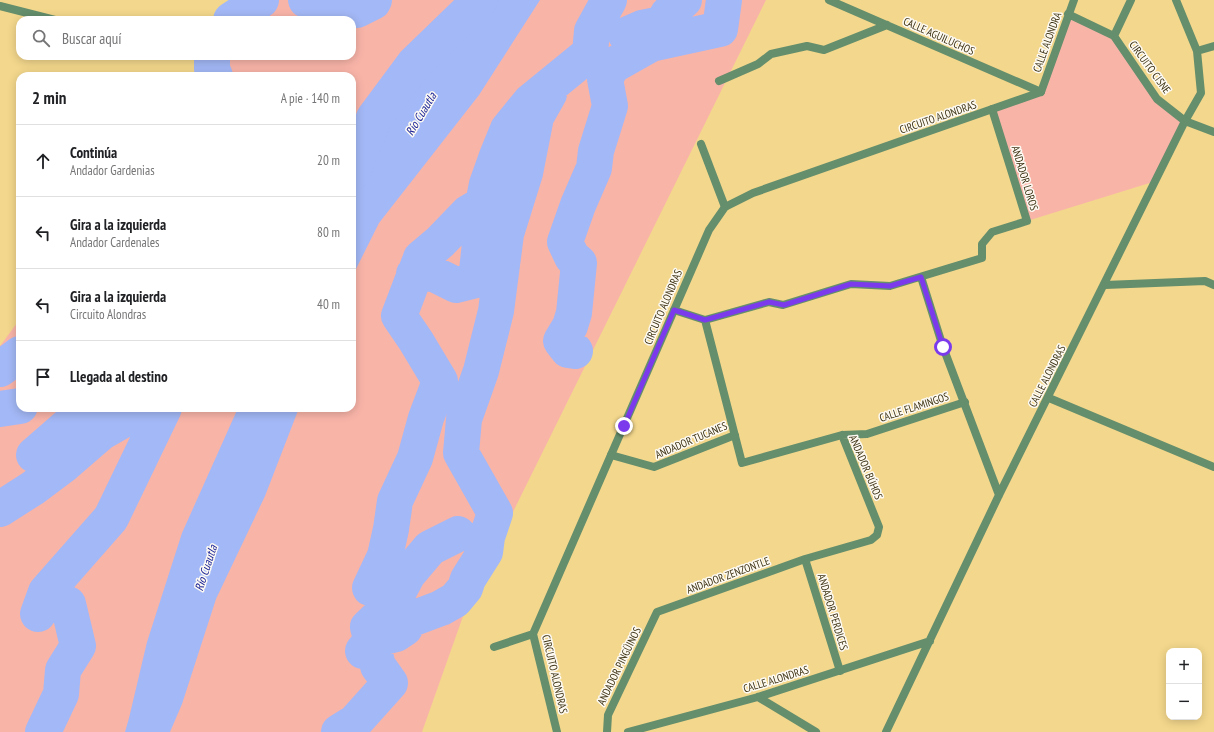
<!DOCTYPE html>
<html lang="es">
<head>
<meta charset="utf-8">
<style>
  :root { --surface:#fff; --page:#f6f6f6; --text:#202124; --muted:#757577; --line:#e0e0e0 }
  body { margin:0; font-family:"PT Sans Narrow",sans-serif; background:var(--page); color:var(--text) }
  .controls { position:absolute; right:12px; bottom:12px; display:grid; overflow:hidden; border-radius:8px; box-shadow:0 2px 10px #0003 }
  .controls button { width:36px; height:36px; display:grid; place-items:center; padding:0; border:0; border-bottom:1px solid var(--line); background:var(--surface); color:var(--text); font:20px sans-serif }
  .stop { position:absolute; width:12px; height:12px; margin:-9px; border:3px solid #7c3aed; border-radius:50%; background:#fff }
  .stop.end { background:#7c3aed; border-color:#fff; box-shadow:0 1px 4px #0008 }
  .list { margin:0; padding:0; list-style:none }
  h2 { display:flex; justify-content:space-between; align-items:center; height:52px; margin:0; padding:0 16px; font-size:17px }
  h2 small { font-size:13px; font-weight:400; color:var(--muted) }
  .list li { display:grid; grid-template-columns:26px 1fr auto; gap:12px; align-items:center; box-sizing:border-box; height:72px; padding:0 16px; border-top:1px solid var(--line) }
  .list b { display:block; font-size:15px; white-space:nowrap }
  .list p { margin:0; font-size:13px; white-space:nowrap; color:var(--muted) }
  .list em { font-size:13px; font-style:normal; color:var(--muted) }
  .icon { flex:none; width:22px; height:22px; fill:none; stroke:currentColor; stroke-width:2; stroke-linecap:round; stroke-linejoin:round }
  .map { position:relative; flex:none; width:1214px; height:732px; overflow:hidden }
  .search { position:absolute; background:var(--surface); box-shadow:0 2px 10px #0003; left:16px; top:16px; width:340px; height:44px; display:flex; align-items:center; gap:10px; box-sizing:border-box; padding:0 14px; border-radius:12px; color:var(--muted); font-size:15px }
  .panel { position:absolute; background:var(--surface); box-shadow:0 2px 10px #0003; left:16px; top:72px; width:340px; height:340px; border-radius:12px }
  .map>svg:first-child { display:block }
  .green { fill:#f9b4a8 }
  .water { fill:#a3b8f6 }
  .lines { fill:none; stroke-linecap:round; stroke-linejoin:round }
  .river { stroke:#a3b8f6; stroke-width:36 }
  .pedestrian { stroke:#648e6c; stroke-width:8 }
  .minor { stroke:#648e6c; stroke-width:8 }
  .route { stroke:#7c3aed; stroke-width:5 }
  .labels { text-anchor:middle; stroke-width:3; stroke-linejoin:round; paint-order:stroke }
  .street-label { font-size:11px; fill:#3d3213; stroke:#fdfaf3 }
  .water-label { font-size:12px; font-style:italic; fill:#1b2397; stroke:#fdfaf3 }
</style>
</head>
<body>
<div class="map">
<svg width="1214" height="732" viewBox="0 0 1214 732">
  <rect width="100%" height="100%" fill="#f3d78c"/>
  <!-- green -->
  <path class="green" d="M 242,0 L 766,0 L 467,605 L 422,732 L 0,732 L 0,346 L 20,319 L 20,408 L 352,408 L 352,76 L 193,76 L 206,56 L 352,56 L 352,20 L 229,20 Z
    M 1068,14 L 1114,36 L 1157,99 L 1185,121 L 1156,181 L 1027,221 L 992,109 L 1041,92 Z"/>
  <!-- water -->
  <path class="water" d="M 467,0 L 540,0 L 479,95 L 379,223 L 352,277 L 352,185 L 440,47 Z
    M 238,408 L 299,408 L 265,496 L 216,599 L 182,704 L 170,732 L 125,732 L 129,718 L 147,642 L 182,533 Z"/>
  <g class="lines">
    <!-- river -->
    <path class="river" d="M 306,0 L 318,5 L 357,10 L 373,2 L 374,0
      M 231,20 L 261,0
      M 626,35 L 642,28 L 662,24 L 668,14 L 684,0
      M 212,56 L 212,69 L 215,76
      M 352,173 L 374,118 L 414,64 L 480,0
      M 414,274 L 432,273 L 456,285 L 476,280 L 480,243 L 480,217 L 492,191
      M 575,351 L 568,350 L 561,341 L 570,326 L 574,313 L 579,263 L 572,257 L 565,242 L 578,205 L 594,168 L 596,151 L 610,106 L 605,79 L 612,66 L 651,44 L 720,29 L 724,0
      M 0,369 L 20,354
      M 0,409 L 20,406
      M 34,455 L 88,408
      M 0,509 L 33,488 L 65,464 L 102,432 L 130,416 L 138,408
      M 370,588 L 385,556 L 391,529 L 395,501 L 415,458 L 426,418 L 440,381 L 416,341 L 399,316 L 421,258 L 440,242 L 468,213 L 483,204 L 487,184 L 497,156 L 508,129 L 530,102 L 590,53 L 592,31 L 609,0
      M 38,614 L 46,592 L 111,518 L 164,408
      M 363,651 L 372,640 L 396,634 L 405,628 L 409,620 L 441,608 L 455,600 L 465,588 L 468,579 L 485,552 L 487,537 L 495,513 L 461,453 L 464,419 L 481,371 L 496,311 L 506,234 L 525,173 L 536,117 L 549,94
      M 43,732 L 61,694 L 63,670 L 78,646 L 68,604
      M 339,732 L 355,722 L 390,683 L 378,666 L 368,627 L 392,604 L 408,574 L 430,548 L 458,534"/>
    <!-- pedestrian -->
    <path class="pedestrian" d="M 829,0 L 1041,92
      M 1176,0 L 1197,51 L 1201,93 L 1185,121
      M 1197,51 L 1214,46
      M 719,81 L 758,64 L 771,54 L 807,46 L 824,50 L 887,25
      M 701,144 L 725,207
      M 921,277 L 943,347
      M 674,310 L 705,320 L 769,302 L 783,305 L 851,284 L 890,286 L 982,258 L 982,244 L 992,232 L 1027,221 L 992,109
      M 705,320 L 742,463 L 842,435 L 867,434 L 965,402
      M 611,455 L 654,467 L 735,435
      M 805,559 L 840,671
      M 607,732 L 608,715 L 657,612 L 805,559 L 871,540 L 877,535 L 879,527 L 842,435"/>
    <!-- minor -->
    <path class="minor" d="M 0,6 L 55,20
      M 1068,14 L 1114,36 L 1157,99 L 1185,121 L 1214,132
      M 1114,36 L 1131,0
      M 1105,285 L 1205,281 L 1214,285
      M 943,347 L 999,495
      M 1049,398 L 1214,467
      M 494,647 L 533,634
      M 758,697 L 816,732
      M 557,732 L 533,634 L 709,230 L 725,207 L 753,193 L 1041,92 L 1074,0
      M 628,732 L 758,697 L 930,641
      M 886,732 L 999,495 L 1185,121"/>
  </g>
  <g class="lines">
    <!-- route -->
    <path class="route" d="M 624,426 L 674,310 L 705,320 L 769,302 L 784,305 L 851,284 L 890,286 L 921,277 L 943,347"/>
  </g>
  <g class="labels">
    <!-- street labels -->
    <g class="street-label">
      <text transform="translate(939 36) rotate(24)" y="4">CALLE AGUILUCHOS</text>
      <text transform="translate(1047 42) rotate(-70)" y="4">CALLE ALONDRA</text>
      <text transform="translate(1150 67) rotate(54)" y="4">CIRCUITO CISNE</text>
      <text transform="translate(938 117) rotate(-19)" y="4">CIRCUITO ALONDRAS</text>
      <text transform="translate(1025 178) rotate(73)" y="4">ANDADOR LOROS</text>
      <text transform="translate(663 307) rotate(-67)" y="4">CIRCUITO ALONDRAS</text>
      <text transform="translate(1047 376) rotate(-63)" y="4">CALLE ALONDRAS</text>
      <text transform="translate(914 407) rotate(-18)" y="4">CALLE FLAMINGOS</text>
      <text transform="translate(691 440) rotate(-23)" y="4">ANDADOR TUCANES</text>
      <text transform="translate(866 467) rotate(67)" y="4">ANDADOR BÚHOS</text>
      <text transform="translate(728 575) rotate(-20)" y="4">ANDADOR ZENZONTLE</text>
      <text transform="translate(833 612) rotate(73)" y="4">ANDADOR PERDICES</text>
      <text transform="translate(619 666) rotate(-64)" y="4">ANDADOR PINGÜINOS</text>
      <text transform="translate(555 674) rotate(77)" y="4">CIRCUITO ALONDRAS</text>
      <text transform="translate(776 679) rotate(-17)" y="4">CALLE ALONDRAS</text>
    </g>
    <!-- water labels -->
    <g class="water-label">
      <text transform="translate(421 114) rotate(-59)" y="4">Río Cuautla</text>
      <text transform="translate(206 568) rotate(-72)" y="4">Río Cuautla</text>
    </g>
  </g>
</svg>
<div class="controls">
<button>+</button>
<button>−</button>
</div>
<div class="stop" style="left:943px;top:347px"></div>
<div class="stop end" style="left:624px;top:426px"></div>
<div class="search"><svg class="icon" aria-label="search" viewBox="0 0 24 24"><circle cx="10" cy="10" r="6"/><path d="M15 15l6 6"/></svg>Buscar aquí</div>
<section class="panel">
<h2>2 min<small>A pie · 140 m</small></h2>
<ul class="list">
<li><svg class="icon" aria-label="ahead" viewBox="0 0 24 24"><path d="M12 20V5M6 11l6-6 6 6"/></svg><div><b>Continúa</b><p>Andador Gardenias</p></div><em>20 m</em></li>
<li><svg class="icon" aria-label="left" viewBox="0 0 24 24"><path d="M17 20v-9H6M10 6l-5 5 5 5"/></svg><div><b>Gira a la izquierda</b><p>Andador Cardenales</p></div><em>80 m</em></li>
<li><svg class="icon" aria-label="left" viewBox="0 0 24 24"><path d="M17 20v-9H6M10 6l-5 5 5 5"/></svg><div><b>Gira a la izquierda</b><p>Circuito Alondras</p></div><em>40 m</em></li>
<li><svg class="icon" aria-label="arrive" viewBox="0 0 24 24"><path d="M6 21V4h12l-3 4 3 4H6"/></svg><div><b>Llegada al destino</b></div></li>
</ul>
</section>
</div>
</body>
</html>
